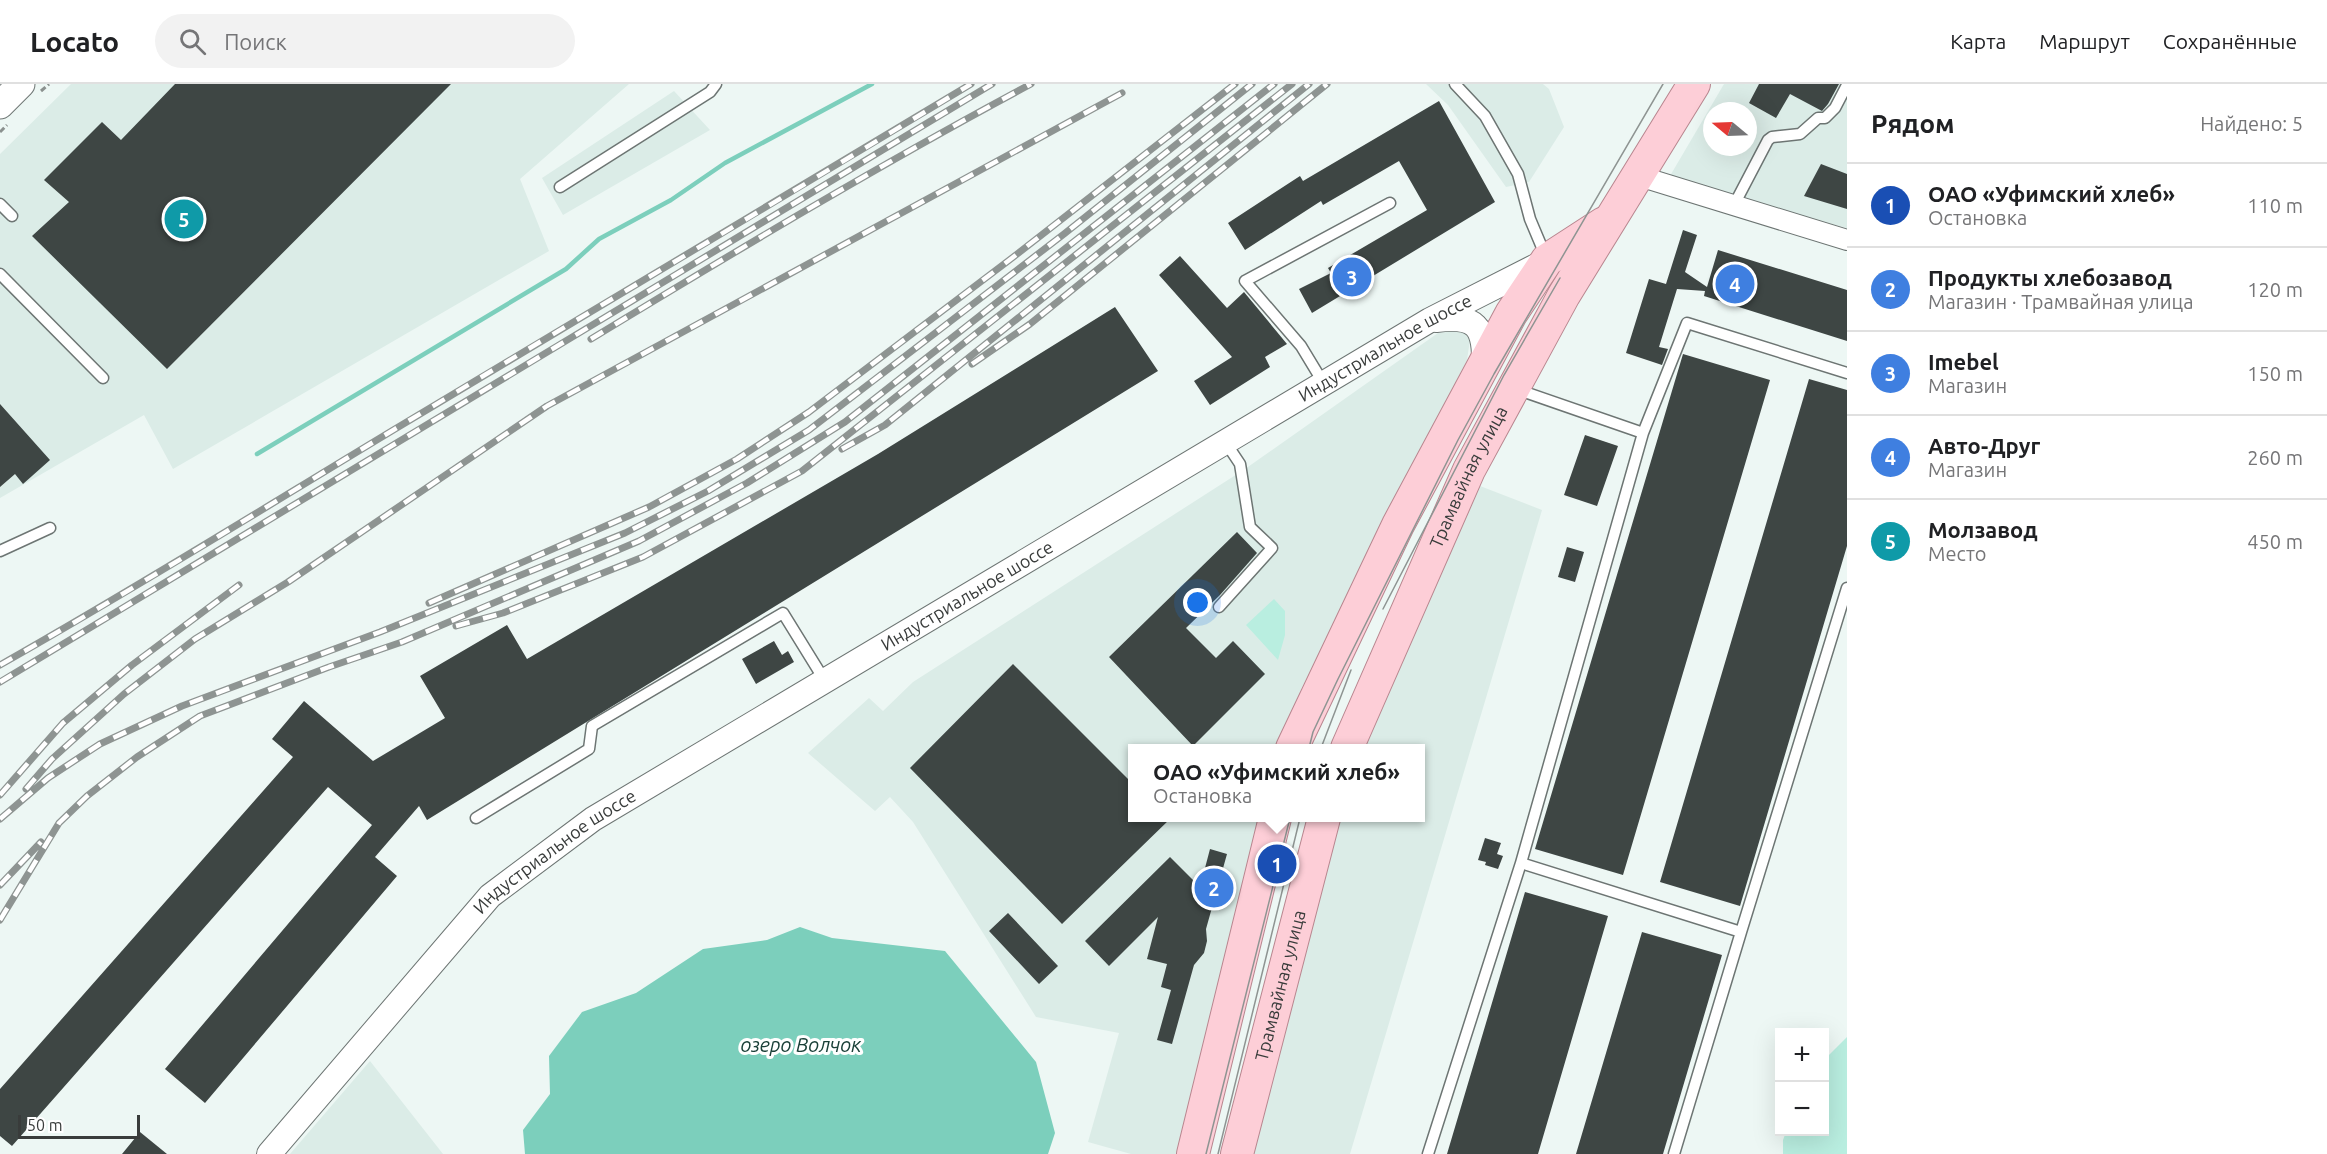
<!DOCTYPE html>
<html lang="ru">
<head>
<meta charset="utf-8">
<style>
  :root { --surface:#fff; --page:#f2f2f2; --text:#202124; --muted:#757577; --line:#e0e0e0; --accent:#a9154b }
  body { margin:0; font-family:Ubuntu,sans-serif; background:var(--page); color:var(--text) }
  .controls { position:absolute; right:18px; bottom:18px; display:grid; overflow:hidden; border-radius:0px; box-shadow:0 6px 24px #0002 }
  .controls button { width:54px; height:54px; display:grid; place-items:center; padding:0; border:0; border-bottom:2px solid var(--line); background:var(--surface); color:var(--text); font:30px sans-serif }
  .compass { position:absolute; left:1703px; top:18px; width:54px; height:54px; border-radius:50%; background:var(--surface); box-shadow:0 6px 24px #0002; rotate:289deg }
  .scale { position:absolute; left:18px; bottom:15px; width:122px; box-sizing:border-box; padding-left:6px; border:3px solid #393c3b; border-top:0; font-size:16px; line-height:21px; white-space:nowrap; color:#393c3b; -webkit-text-stroke:4px #fff; paint-order:stroke }
  .you { position:absolute; left:1198px; top:519px; width:21px; height:21px; margin:-15px; border:4px solid #fff; border-radius:50%; background:#1a73e8; box-shadow:0 0 0 9px #1a73e833 }
  .badge { display:grid; place-items:center; width:39px; height:39px; border-radius:50%; background:var(--accent); color:#fff; font-size:20px; font-weight:700 }
  .pin { position:absolute; translate:-50% -50%; border:3px solid #fff; box-shadow:0 2px 6px #0006 }
  .popup { position:absolute; left:1128px; top:660px; width:297px; height:78px; box-sizing:border-box; display:grid; place-content:center; border-radius:0px; background:var(--surface); filter:drop-shadow(0 2px 4px #0005); font-size:20px; white-space:nowrap; color:var(--muted) }
  .popup b { font-size:22px; color:var(--text) }
  .popup::after { content:''; position:absolute; left:50%; top:100%; margin-left:-12px; border:12px solid transparent; border-top-color:var(--surface) }
  .list { margin:0; padding:0; list-style:none }
  h2 { display:flex; justify-content:space-between; align-items:center; height:78px; margin:0; padding:0 24px; font-size:26px }
  h2 small { font-size:20px; font-weight:400; color:var(--muted) }
  .list li { display:grid; grid-template-columns:39px 1fr auto; gap:18px; align-items:center; box-sizing:border-box; height:84px; padding:0 24px; border-top:2px solid var(--line) }
  .list b { display:block; font-size:22px; white-space:nowrap }
  .list p { margin:0; font-size:20px; white-space:nowrap; color:var(--muted) }
  .list em { font-size:20px; font-style:normal; color:var(--muted) }
  .icon { flex:none; width:33px; height:33px; fill:none; stroke:currentColor; stroke-width:2; stroke-linecap:round; stroke-linejoin:round }
  .map { position:relative; flex:none; width:1847px; height:1070px; overflow:hidden }
  header { display:flex; align-items:center; gap:36px; box-sizing:border-box; height:84px; padding:0 30px; background:var(--surface); border-bottom:2px solid var(--line) }
  header strong { font-size:28px }
  nav { display:flex; gap:33px; margin-inline-start:auto; font-size:21px }
  .search { width:420px; height:54px; background:var(--page); display:flex; align-items:center; gap:15px; box-sizing:border-box; padding:0 21px; border-radius:33px; color:var(--muted); font-size:22px }
  main { display:flex }
  aside { flex:1; background:var(--surface) }
  .map>svg:first-child { display:block }
  .built { fill:#dbece7; fill-rule:evenodd }
  .green { fill:#b9eee0 }
  .water { fill:#7ccfbc }
  .lines { fill:none; stroke-linecap:round; stroke-linejoin:round }
  .stream { stroke:#7ccfbc; stroke-width:4.5 }
  .building { fill:#3e4644 }
  .service-casing { stroke:#6d7573; stroke-width:13 }
  .minor-casing { stroke:#6d7573; stroke-width:22 }
  .tertiary-casing { stroke:#6d7573; stroke-width:26 }
  .secondary-casing { stroke:#6d7573; stroke-width:29 }
  .primary-casing { stroke:#b8868f; stroke-width:34 }
  .path { stroke:#8b918f; stroke-width:3; stroke-dasharray:6 3; stroke-linecap:butt }
  .service { stroke:#fff; stroke-width:10 }
  .minor { stroke:#fff; stroke-width:20 }
  .tertiary { stroke:#fff; stroke-width:24 }
  .secondary { stroke:#fff; stroke-width:27 }
  .primary { stroke:#fdced7; stroke-width:32 }
  .tram { stroke:#8e9492; stroke-width:1.5 }
  .rail-casing { stroke:#8e9492; stroke-width:7 }
  .rail { stroke:#fff; stroke-width:4.5; stroke-dasharray:14; stroke-linecap:butt }
  .labels { text-anchor:middle; stroke-width:6; stroke-linejoin:round; paint-order:stroke }
  .street-label { font-size:18px; fill:#393c3b; stroke:#fff }
  .water-label { font-size:20px; font-style:italic; fill:#1a4038; stroke:#fff }
</style>
</head>
<body>
<header>
<strong>Locato</strong>
<div class="search"><svg class="icon" aria-label="search" viewBox="0 0 24 24"><circle cx="10" cy="10" r="6"/><path d="M15 15l6 6"/></svg>Поиск</div>
<nav><a>Карта</a><a>Маршрут</a><a>Сохранённые</a></nav>
</header>
<main>
<div class="map">
<svg width="1847" height="1070" viewBox="0 0 1847 1070">
  <rect width="100%" height="100%" fill="#edf7f4"/>
  <!-- built -->
  <path class="built" d="M 71,0 L 629,0 L 520,95 L 549,167 L 173,385 L 144,331 L 0,414 L 0,70 Z
    M 1426,0 L 1543,0 L 1549,5 L 1564,43 L 1529,98 L 1506,103 L 1448,21 Z
    M 1724,0 L 1847,0 L 1847,144 L 1667,97 ZM 1712,27 L 1748,27 L 1748,63 L 1712,63 Z
    M 674,7 L 710,46 L 563,131 L 542,94 Z
    M 1462,246 L 1470,256 L 1467,276 L 1302,603 L 1278,664 L 1133,664 L 1133,734 L 1260,734 L 1176,1070 L 1131,1070 L 1088,1058 L 1119,949 L 1036,933 L 913,738 L 890,713 L 875,727 L 808,669 L 869,614 L 883,627 L 913,598 L 1245,385 L 1438,249 Z
    M 1480,402 L 1542,426 L 1350,1070 L 1243,1070 L 1332,734 L 1421,734 L 1421,664 L 1357,664 L 1422,509 Z
    M 370,977 L 443,1070 L 290,1070 Z"/>
  <!-- green -->
  <path class="green" d="M 1274,515 L 1285,527 L 1285,551 L 1278,576 L 1246,541 Z
    M 1847,953 L 1847,1070 L 1783,1070 L 1783,1056 L 1786,1048 L 1824,1048 L 1825,975 Z"/>
  <!-- water -->
  <path class="water" d="M 800,843 L 832,854 L 945,867 L 1036,978 L 1055,1049 L 1048,1070 L 525,1070 L 523,1046 L 550,1010 L 549,972 L 582,928 L 636,909 L 703,865 L 767,856 Z"/>
  <g class="lines">
    <!-- stream -->
    <path class="stream" d="M 257,370 L 566,185 L 599,155 L 671,116 L 725,79 L 872,0"/>
  </g>
  <!-- building -->
  <path class="building" d="M 175,0 L 451,0 L 167,285 L 32,152 L 69,118 L 44,96 L 102,38 L 121,56 Z
    M 1759,0 L 1839,0 L 1828,20 L 1822,27 L 1790,10 L 1776,34 L 1749,19 Z
    M 1439,17 L 1495,118 L 1312,229 L 1299,205 L 1331,189 L 1328,184 L 1427,126 L 1399,77 L 1323,121 L 1321,117 L 1245,166 L 1228,139 L 1300,92 L 1303,97 Z
    M 1821,80 L 1847,90 L 1847,125 L 1804,112 Z
    M 1683,146 L 1697,151 L 1685,188 L 1707,203 L 1718,166 L 1847,206 L 1847,257 L 1704,212 L 1705,207 L 1677,205 L 1659,263 L 1668,265 L 1662,281 L 1626,269 L 1649,195 L 1666,200 Z
    M 1180,172 L 1227,224 L 1244,208 L 1287,260 L 1265,273 L 1270,283 L 1210,321 L 1194,297 L 1232,273 L 1159,191 Z
    M 1115,223 L 1158,287 L 427,736 L 419,722 L 375,773 L 397,792 L 205,1019 L 165,985 L 372,741 L 328,703 L 12,1062 L 0,1052 L 0,1005 L 293,673 L 272,655 L 304,617 L 373,677 L 445,634 L 420,592 L 507,541 L 527,575 L 878,370 Z
    M 1683,270 L 1770,296 L 1623,791 L 1535,765 Z
    M 1809,295 L 1847,306 L 1847,462 L 1740,822 L 1660,798 Z
    M 0,320 L 50,376 L 23,400 L 15,390 L 0,403 Z
    M 1585,351 L 1618,362 L 1597,422 L 1564,411 Z
    M 1237,448 L 1257,469 L 1220,511 L 1186,544 L 1216,574 L 1233,557 L 1265,590 L 1193,662 L 1109,573 Z
    M 1567,463 L 1584,468 L 1575,498 L 1558,493 Z
    M 774,557 L 782,571 L 788,567 L 794,578 L 756,600 L 742,575 Z
    M 1013,580 L 1133,700 L 1133,734 L 1171,734 L 1062,840 L 910,684 Z
    M 1485,754 L 1501,759 L 1497,770 L 1503,772 L 1498,785 L 1485,781 L 1486,778 L 1478,776 Z
    M 1210,765 L 1227,770 L 1206,845 L 1207,857 L 1204,869 L 1194,881 L 1172,960 L 1157,956 L 1171,906 L 1161,903 L 1167,880 L 1147,875 L 1158,833 L 1109,882 L 1085,857 L 1170,773 L 1200,803 Z
    M 1525,808 L 1608,832 L 1538,1070 L 1447,1070 Z
    M 1008,829 L 1058,882 L 1039,900 L 989,847 Z
    M 1642,848 L 1722,871 L 1663,1070 L 1576,1070 Z
    M 140,1048 L 167,1070 L 122,1070 Z"/>
  <g class="lines">
    <!-- service casing -->
    <g class="service-casing">
      <path id="service" d="M 1455,0 L 1485,32 L 1518,90 L 1530,135 L 1546,173
        M 560,103 L 710,8 L 716,0
        M 0,120 L 12,132
        M 1734,121 L 1768,56 L 1772,53 L 1800,50 L 1818,34 L 1825,34 L 1835,24 L 1847,1
        M 0,190 L 103,294
        M 1324,300 L 1301,262 L 1245,197 L 1390,119
        M 1516,305 L 1643,349
        M 0,467 L 50,444
        M 1219,523 L 1272,464 L 1250,443 L 1240,380 L 1226,359
        M 476,734 L 589,665 L 592,642 L 783,529 L 825,597
        M 1521,779 L 1741,848 L 1847,504
        M 1428,1070 L 1521,779 L 1643,349 L 1687,239 L 1847,289
        M 1674,1070 L 1741,848"/>
    </g>
    <!-- minor casing -->
    <g class="minor-casing">
      <path id="minor" d="M 1639,92 L 1847,156"/>
    </g>
    <!-- tertiary casing -->
    <g class="tertiary-casing">
      <g id="tertiary">
        <path d="M 1436,236 C 1476,231 1485,242 1484,281"/>
        <path id="s1" d="M 269,1070 L 490,812 L 593,735 L 1430,236 L 1546,177"/>
      </g>
    </g>
    <!-- secondary casing -->
    <g class="secondary-casing">
      <path id="secondary" d="M 0,21 L 21,0"/>
    </g>
    <!-- primary casing -->
    <g class="primary-casing">
      <g id="primary">
        <path d="M 1292,664 L 1398,441 L 1511,230 L 1547,176 L 1604,139"/>
        <path id="s2" d="M 1347,664 L 1469,386 L 1564,211 L 1694,0"/>
        <path d="M 1193,1070 L 1275,734"/>
        <path id="s3" d="M 1237,1070 L 1324,734"/>
      </g>
    </g>
    <!-- path -->
    <path class="path" d="M 41,7 L 49,0
      M 0,48 L 7,41"/>
    <!-- service -->
    <use href="#service" class="service"/>
    <!-- minor -->
    <use href="#minor" class="minor"/>
    <!-- tertiary -->
    <use href="#tertiary" class="tertiary"/>
    <!-- secondary -->
    <use href="#secondary" class="secondary"/>
    <!-- primary -->
    <use href="#primary" class="primary"/>
    <!-- tram -->
    <path class="tram" d="M 1383,525 L 1504,291 L 1560,194
      M 1309,664 L 1313,648 L 1338,595 L 1458,356 L 1494,290 L 1663,0
      M 1321,664 L 1351,586
      M 1206,1070 L 1290,734
      M 1218,1070 L 1300,734"/>
    <!-- rail casing -->
    <g class="rail-casing">
      <path id="rail" d="M 591,255 C 736,167 881,80 1031,0
        M 972,280 L 1030,240 L 1327,0
        M 842,365 L 885,341 L 1309,0
        M 429,519 L 649,423 L 737,375 L 809,328 L 1012,174 L 1235,0
        M 456,542 L 503,529 L 643,473 L 802,387 L 1292,0
        M 0,581 C 133,506 264,424 395,345 C 587,229 780,116 971,0
        M 0,598 L 992,0
        M 26,705 L 52,675 L 124,610 L 195,555 L 288,498 L 547,322 L 1122,9
        M 0,711 L 63,639 L 132,581 L 239,501
        M 0,735 L 48,694 L 100,660 L 182,622 L 380,548 L 625,449 L 708,407 L 809,346 L 1064,150 L 1252,0
        M 0,801 L 41,758
        M 0,836 L 59,739 L 87,712 L 137,673 L 200,632 L 329,583 L 402,558 L 639,457 L 747,399 L 845,338 L 1274,0"/>
    </g>
    <!-- rail -->
    <use href="#rail" class="rail"/>
  </g>
  <g class="labels">
    <!-- street labels -->
    <g class="street-label">
      <text dy="6" stroke="none"><textPath href="#s1" startOffset="1390">Индустриальное шоссе</textPath></text>
      <text dy="6" stroke="none"><textPath href="#s2" startOffset="297">Трамвайная улица</textPath></text>
      <text dy="6" stroke="none"><textPath href="#s1" startOffset="904">Индустриальное шоссе</textPath></text>
      <text dy="6" stroke="none"><textPath href="#s1" startOffset="418">Индустриальное шоссе</textPath></text>
      <text dy="6" stroke="none"><textPath href="#s3" startOffset="174">Трамвайная улица</textPath></text>
    </g>
    <!-- water labels -->
    <g class="water-label">
      <text x="801" y="968">озеро Волчок</text>
    </g>
  </g>
</svg>
<div class="controls">
<button>+</button>
<button>−</button>
</div>
<svg class="compass" viewBox="-18 -18 36 36"><path d="M0-13l5 13h-10z" fill="#e53935"/><path d="M0 13l5-13h-10z" fill="#757577"/></svg>
<div class="scale">50 m</div>
<div class="you"></div>
<div class="pin badge" style="left:1277px;top:780px;background:#1a4fb4">1</div>
<div class="popup"><b>ОАО «Уфимский хлеб»</b>Остановка</div>
<div class="pin badge" style="left:1214px;top:804px;background:#3f7fe0">2</div>
<div class="pin badge" style="left:1352px;top:193px;background:#3f7fe0">3</div>
<div class="pin badge" style="left:1735px;top:200px;background:#3f7fe0">4</div>
<div class="pin badge" style="left:184px;top:135px;background:#0f9aa8">5</div>
</div>
<aside>
<h2>Рядом<small>Найдено: 5</small></h2>
<ul class="list">
<li><span class="badge" style="background:#1a4fb4">1</span><div><b>ОАО «Уфимский хлеб»</b><p>Остановка</p></div><em>110 m</em></li>
<li><span class="badge" style="background:#3f7fe0">2</span><div><b>Продукты хлебозавод</b><p>Магазин · Трамвайная улица</p></div><em>120 m</em></li>
<li><span class="badge" style="background:#3f7fe0">3</span><div><b>Imebel</b><p>Магазин</p></div><em>150 m</em></li>
<li><span class="badge" style="background:#3f7fe0">4</span><div><b>Авто-Друг</b><p>Магазин</p></div><em>260 m</em></li>
<li><span class="badge" style="background:#0f9aa8">5</span><div><b>Молзавод</b><p>Место</p></div><em>450 m</em></li>
</ul>
</aside>
</main>
</body>
</html>
